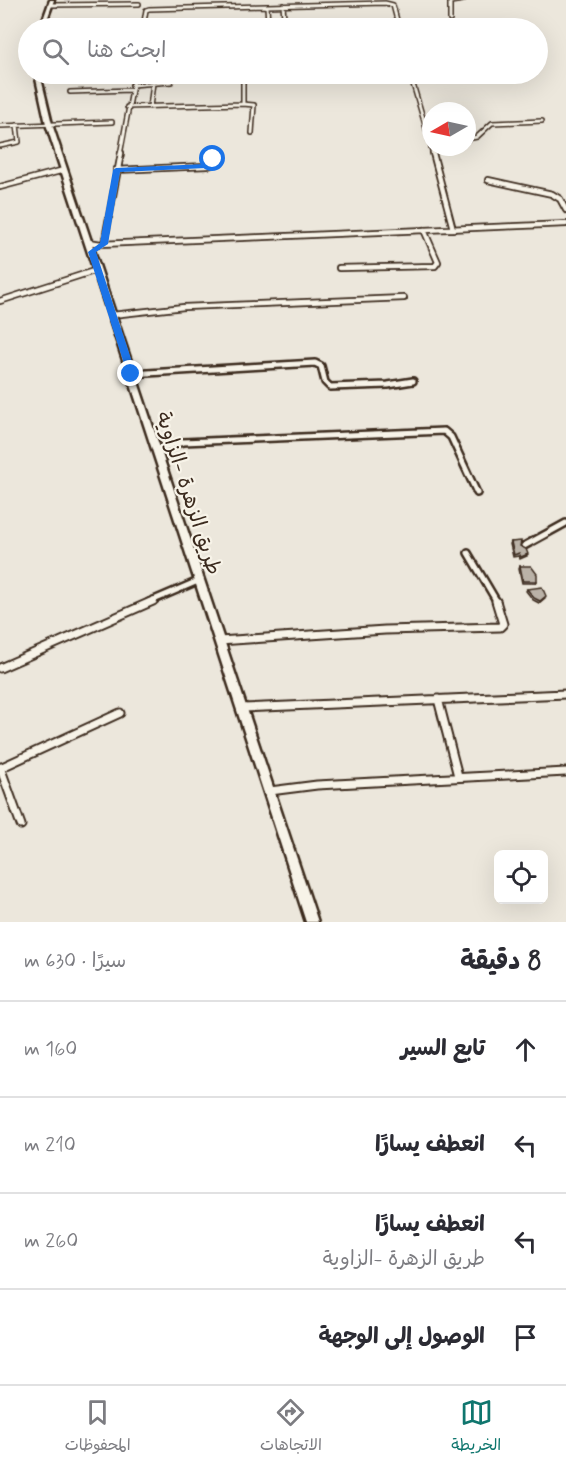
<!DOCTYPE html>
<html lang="ar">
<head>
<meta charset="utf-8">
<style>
  :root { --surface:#fff; --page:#f7f7f7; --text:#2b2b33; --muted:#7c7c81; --line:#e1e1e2; --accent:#0f766e }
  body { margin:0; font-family:Mynerve,"Playpen Sans Arabic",sans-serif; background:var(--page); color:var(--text); direction:rtl }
  .controls { position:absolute; right:18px; bottom:18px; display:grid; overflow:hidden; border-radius:9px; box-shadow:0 6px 24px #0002 }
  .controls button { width:54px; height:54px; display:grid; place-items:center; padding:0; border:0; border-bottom:2px solid var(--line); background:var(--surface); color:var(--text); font:30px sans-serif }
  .compass { position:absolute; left:422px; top:102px; width:54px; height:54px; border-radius:50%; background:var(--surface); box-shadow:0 6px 24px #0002; rotate:261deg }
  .stop { position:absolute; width:18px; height:18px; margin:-14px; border:4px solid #1a73e8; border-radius:50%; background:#fff }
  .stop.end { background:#1a73e8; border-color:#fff; box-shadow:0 2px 6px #0008 }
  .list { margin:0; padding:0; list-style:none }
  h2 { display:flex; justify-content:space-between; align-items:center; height:78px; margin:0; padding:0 24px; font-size:26px }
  h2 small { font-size:20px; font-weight:400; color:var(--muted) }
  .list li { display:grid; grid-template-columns:39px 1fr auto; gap:18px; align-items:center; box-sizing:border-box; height:96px; padding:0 24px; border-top:2px solid var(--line) }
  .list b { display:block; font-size:22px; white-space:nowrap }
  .list p { margin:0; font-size:20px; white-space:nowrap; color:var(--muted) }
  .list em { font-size:20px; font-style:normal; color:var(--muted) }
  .icon { flex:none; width:33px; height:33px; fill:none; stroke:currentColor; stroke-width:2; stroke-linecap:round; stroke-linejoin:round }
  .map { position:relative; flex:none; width:566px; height:922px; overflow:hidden; direction:ltr }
  .search { position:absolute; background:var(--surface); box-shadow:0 6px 24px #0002; left:18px; right:18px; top:18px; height:66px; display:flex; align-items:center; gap:15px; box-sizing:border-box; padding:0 21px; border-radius:33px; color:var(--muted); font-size:22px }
  .sheet { height:462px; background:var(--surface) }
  nav { display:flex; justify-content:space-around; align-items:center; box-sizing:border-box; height:84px; border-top:2px solid var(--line); background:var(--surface); font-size:16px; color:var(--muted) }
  nav a { display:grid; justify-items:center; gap:3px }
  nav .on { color:var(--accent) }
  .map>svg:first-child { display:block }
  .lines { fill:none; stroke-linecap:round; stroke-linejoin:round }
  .minor-far3-casing { stroke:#3b2a1e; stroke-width:6 }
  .minor-far2-casing { stroke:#3b2a1e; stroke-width:8 }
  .minor-far1-casing { stroke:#3b2a1e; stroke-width:10 }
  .minor-casing { stroke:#3b2a1e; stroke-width:11 }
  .primary-casing { stroke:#3b2a1e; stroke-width:5 }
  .minor-far3 { stroke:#f7f3e8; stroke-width:3 }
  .minor-far2 { stroke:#f7f3e8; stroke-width:4.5 }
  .minor-far1 { stroke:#f7f3e8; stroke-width:5 }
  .minor { stroke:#f7f3e8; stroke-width:7 }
  .primary { fill:#f7f3e8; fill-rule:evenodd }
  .wall { fill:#a09990; stroke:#3b2a1e; stroke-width:1.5 }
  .building { fill:#bab2a7; stroke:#3b2a1e; stroke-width:1.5 }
  .route { fill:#1a73e8 }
  .labels { text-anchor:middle; stroke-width:4.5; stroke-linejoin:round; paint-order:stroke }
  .street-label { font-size:21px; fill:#3b2a1e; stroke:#f7f3e8 }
</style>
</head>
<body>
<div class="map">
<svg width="566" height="922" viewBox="0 0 566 922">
  <rect width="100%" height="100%" fill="#ece7dc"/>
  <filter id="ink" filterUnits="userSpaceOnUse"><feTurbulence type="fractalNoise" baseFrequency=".0167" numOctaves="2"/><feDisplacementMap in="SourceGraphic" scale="12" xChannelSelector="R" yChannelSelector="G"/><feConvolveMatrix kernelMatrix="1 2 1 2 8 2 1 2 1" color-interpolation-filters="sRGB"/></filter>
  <g filter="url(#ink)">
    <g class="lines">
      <!-- minor-far3 casing -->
      <g class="minor-far3-casing">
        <path id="minor-far3" d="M 50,5 L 139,4
          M 283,5 L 284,18
          M 267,6 L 268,24
          M 450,20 L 450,2 L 463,0
          M 143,28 L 146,10 L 149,9 L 385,3 L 393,5 L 399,28
          M 410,74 L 431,145
          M 411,76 L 473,75
          M 132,85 L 171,82
          M 70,92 L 131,90
          M 243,104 L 254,105 L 252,133
          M 127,107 L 243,104 L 243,82
          M 150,107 L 153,83
          M 0,126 L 112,122
          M 467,139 L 477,137 L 492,123 L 542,121
          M 0,146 L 19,142 L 17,125
          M 431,147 L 433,155
          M 120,155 L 135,74"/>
      </g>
      <!-- minor-far2 casing -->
      <g class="minor-far2-casing">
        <path id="minor-far2" d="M 433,153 L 453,229
          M 116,170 L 207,166 L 211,165 L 213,159
          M 488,180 L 552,194 L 560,199 L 566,210
          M 0,187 L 64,170
          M 89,242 L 101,244 L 566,224
          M 104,244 L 121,153
          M 339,268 L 435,266 L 438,262 L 424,230
          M 0,301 L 97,270
          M 112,315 L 184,307 L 404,298"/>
      </g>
      <!-- minor-far1 casing -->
      <g class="minor-far1-casing">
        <path id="minor-far1" d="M 131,374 L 315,363 L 321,366 L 325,382 L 330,387 L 388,385 L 413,381
          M 157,450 L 183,442 L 444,431 L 451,437 L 477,493
          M 524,546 L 566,523
          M 468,553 L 497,602
          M 149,602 L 198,581"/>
      </g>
      <!-- minor casing -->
      <g class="minor-casing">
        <path id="minor" d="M 219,641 L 385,630 L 500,627 L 503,624 L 496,601
          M 0,668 L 153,601
          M 438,699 L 458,776
          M 243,708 L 566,694
          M 0,767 L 21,825
          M 0,768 L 120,713
          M 270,791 L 317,785 L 566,772"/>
      </g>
      <!-- primary casing -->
      <g class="primary-casing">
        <path id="primary" d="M 50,0 L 54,0 L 44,28 L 40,28 Z
          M 35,74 L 40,74 L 52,124 L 318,922 L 306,922 L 46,124 Z"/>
      </g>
      <!-- minor-far3 -->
      <use href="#minor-far3" class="minor-far3"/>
      <!-- minor-far2 -->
      <use href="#minor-far2" class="minor-far2"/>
      <!-- minor-far1 -->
      <use href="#minor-far1" class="minor-far1"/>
      <!-- minor -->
      <use href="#minor" class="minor"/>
      <!-- primary -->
      <use href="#primary" class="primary"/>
    </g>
    <!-- wall -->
    <path class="wall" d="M 511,542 L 520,546 L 527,556 L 520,559 L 519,556 L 513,557 L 510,544 Z
      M 520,566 L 537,581 L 536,583 L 522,583 L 519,569 Z
      M 527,589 L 545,598 L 539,603 L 533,600 L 526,591 Z"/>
    <!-- building -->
    <path class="building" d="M 521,541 L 520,546 L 526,549 L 528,554 L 521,557 L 519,553 L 514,555 L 511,542 Z
      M 520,566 L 531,566 L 537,574 L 537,581 L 523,581 Z
      M 542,587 L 546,596 L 540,601 L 534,598 L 527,589 Z"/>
  </g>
  <!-- route -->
  <path class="route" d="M 213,156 L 217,159 L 214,165 L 207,168 L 120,172 L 108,244 L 96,252 L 136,374 L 128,376 L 88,252 L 100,243 L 113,170 L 116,168 L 206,164 Z"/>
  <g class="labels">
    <!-- street labels -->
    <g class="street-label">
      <text transform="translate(189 493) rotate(72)" y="7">طريق الزهرة -الزاوية</text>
    </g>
  </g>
</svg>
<div class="controls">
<button><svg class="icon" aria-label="locate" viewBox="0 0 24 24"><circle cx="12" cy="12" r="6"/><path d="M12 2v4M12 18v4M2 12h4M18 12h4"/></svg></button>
</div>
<svg class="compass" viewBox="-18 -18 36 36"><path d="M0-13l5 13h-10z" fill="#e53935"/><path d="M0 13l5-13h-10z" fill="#7c7c81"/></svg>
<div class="stop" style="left:213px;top:159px"></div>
<div class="stop end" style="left:131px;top:374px"></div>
<div class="search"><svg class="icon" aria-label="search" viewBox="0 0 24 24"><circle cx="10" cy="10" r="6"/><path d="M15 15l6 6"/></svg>ابحث هنا</div>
</div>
<section class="sheet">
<h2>8 دقيقة<small>سيرًا · 630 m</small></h2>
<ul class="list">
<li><svg class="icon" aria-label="ahead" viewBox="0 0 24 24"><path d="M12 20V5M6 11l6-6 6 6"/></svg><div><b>تابع السير</b></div><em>160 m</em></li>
<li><svg class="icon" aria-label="left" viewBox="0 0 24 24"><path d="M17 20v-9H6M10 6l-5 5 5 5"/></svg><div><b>انعطف يسارًا</b></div><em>210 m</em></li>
<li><svg class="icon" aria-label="left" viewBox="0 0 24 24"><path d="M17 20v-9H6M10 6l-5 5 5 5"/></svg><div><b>انعطف يسارًا</b><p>طريق الزهرة -الزاوية</p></div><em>260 m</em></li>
<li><svg class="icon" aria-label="arrive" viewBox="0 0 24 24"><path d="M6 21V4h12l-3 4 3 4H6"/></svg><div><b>الوصول إلى الوجهة</b></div></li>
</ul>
</section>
<nav>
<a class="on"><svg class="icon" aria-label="map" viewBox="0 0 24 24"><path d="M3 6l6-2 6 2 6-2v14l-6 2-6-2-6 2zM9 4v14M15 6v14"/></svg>الخريطة</a>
<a><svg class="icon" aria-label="directions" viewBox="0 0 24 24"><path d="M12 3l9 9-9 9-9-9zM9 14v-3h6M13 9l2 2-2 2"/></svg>الاتجاهات</a>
<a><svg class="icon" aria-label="saved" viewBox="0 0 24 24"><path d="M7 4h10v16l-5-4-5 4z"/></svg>المحفوظات</a>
</nav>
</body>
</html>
